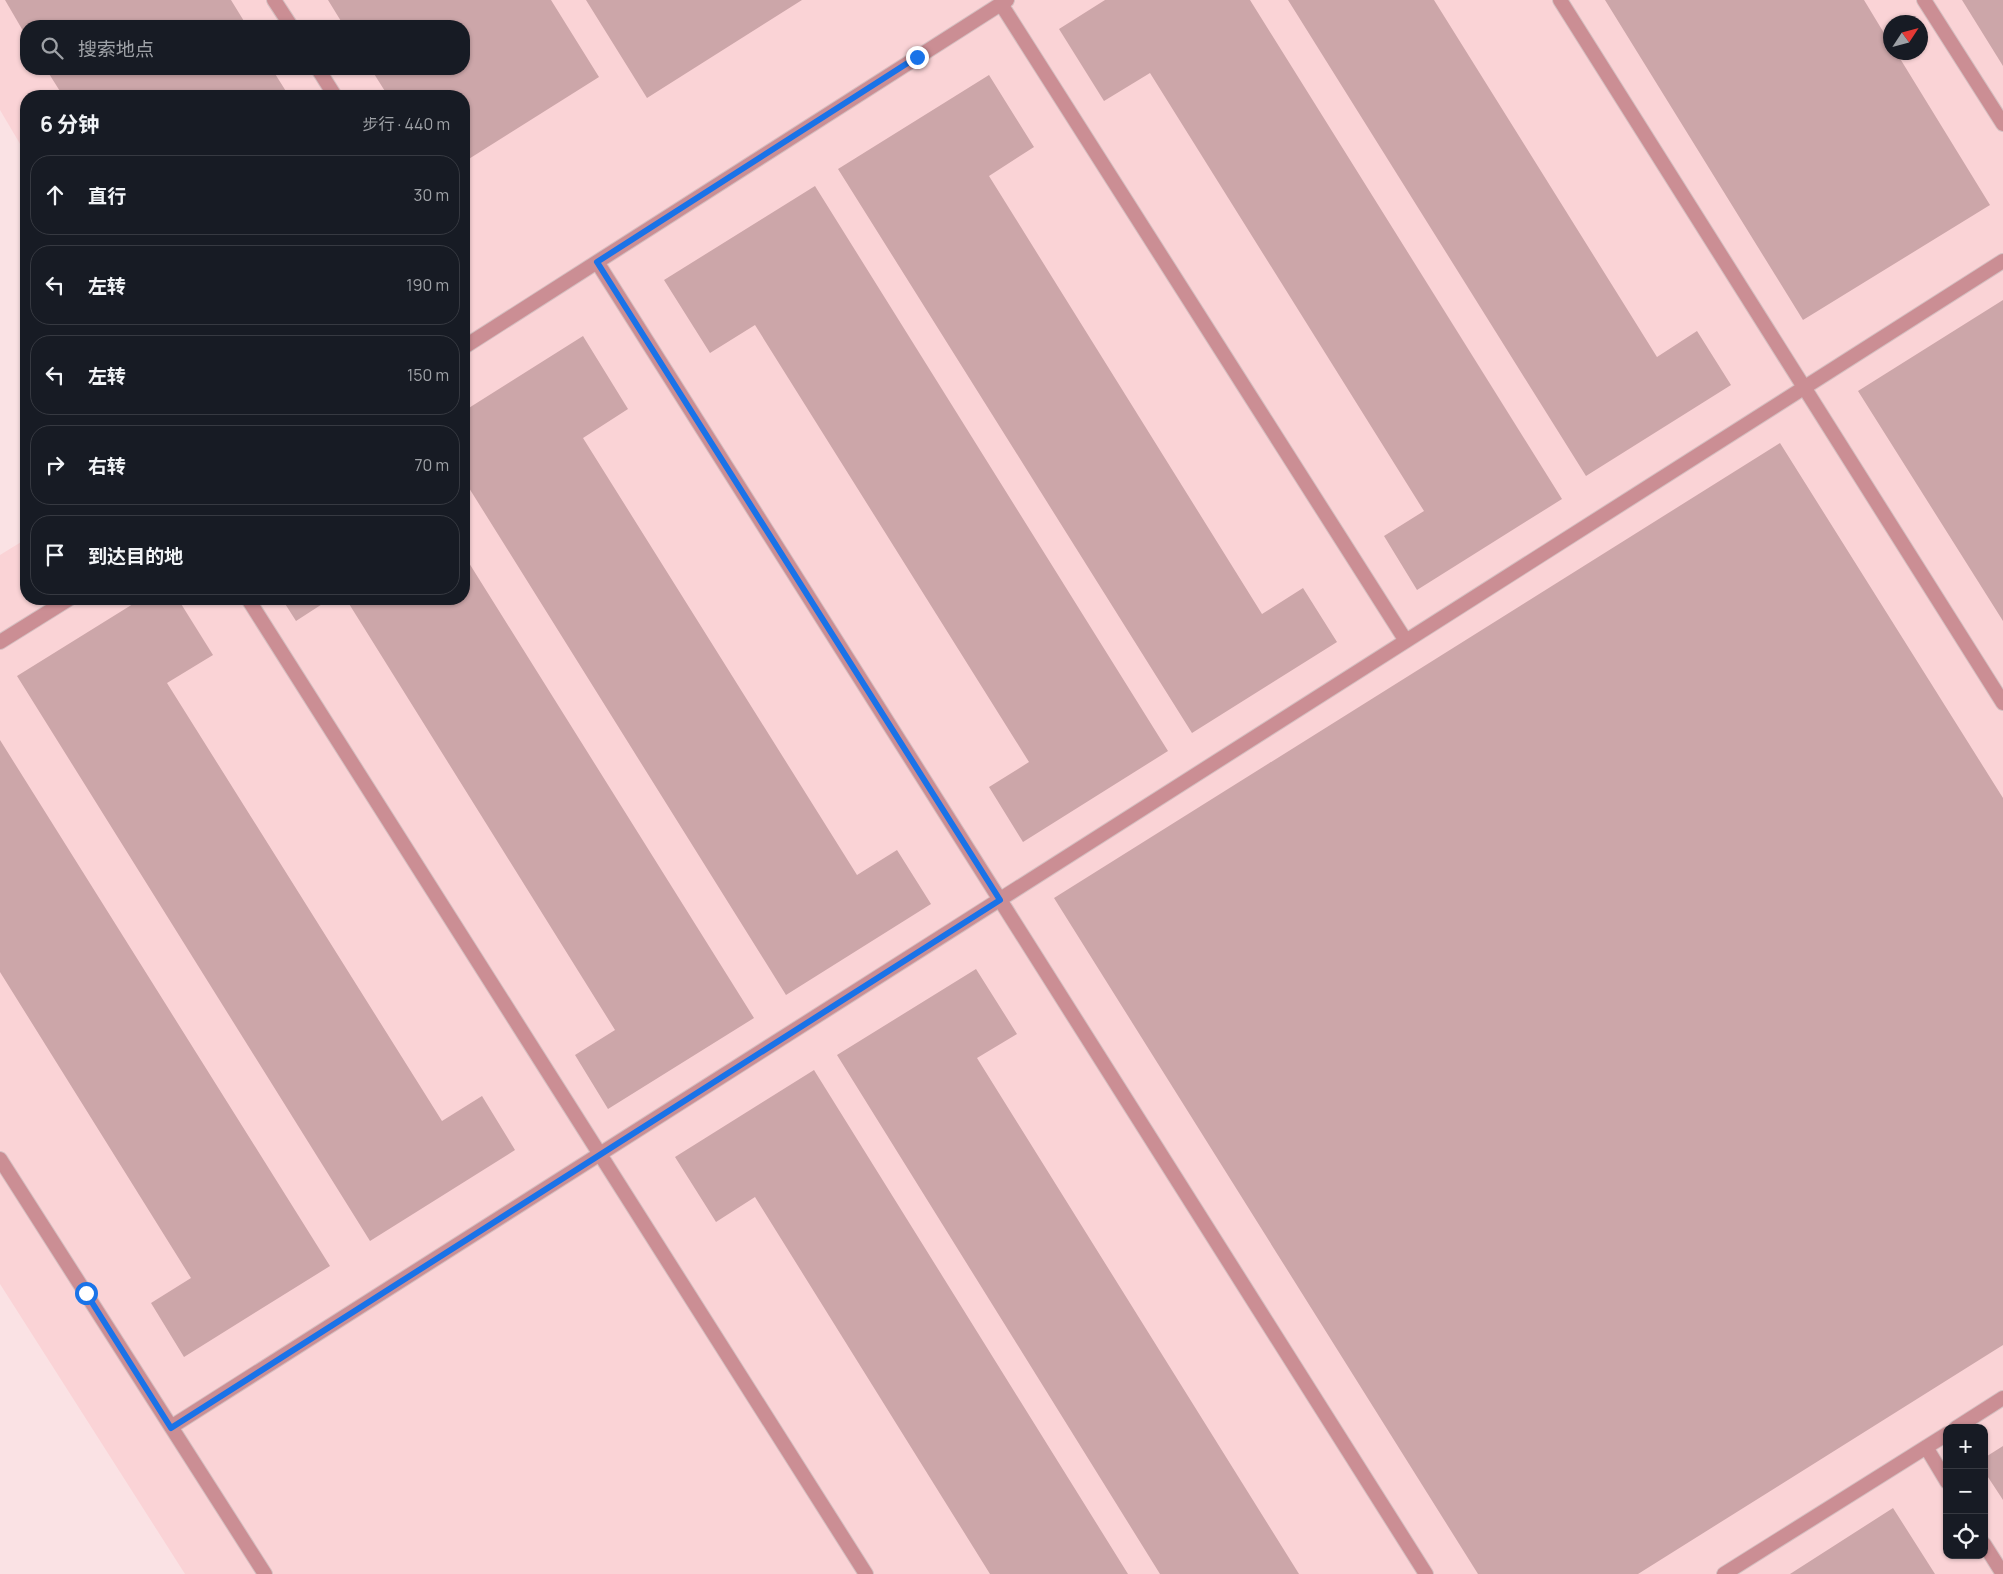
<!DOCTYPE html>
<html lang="zh">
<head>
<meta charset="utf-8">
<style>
  :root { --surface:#171b24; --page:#242831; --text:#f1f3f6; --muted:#9ea1a6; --line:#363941 }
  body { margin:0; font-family:Manrope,"Noto Sans SC",sans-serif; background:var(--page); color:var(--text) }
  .controls { position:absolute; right:15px; bottom:15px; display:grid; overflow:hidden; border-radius:10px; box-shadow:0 1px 4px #0004 }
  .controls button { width:45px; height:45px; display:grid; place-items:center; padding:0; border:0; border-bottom:1px solid var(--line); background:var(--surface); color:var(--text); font:25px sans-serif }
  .compass { position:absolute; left:1883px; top:15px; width:45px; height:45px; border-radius:50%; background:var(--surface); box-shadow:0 1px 4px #0004; rotate:54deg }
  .stop { position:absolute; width:15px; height:15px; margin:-11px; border:4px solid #1a73e8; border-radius:50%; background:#fff }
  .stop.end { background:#1a73e8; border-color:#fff; box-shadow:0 1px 5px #0008 }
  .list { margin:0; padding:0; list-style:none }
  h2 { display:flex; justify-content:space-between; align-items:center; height:65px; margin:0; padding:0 20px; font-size:21px }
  h2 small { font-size:16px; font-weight:400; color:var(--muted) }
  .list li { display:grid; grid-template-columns:32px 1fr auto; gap:15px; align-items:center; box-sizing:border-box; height:80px; margin:0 10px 10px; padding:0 10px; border:1px solid var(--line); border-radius:20px }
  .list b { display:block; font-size:19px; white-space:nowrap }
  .list em { font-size:16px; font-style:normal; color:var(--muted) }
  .icon { flex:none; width:28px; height:28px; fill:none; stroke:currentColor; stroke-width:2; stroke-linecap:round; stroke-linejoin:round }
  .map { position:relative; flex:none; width:2003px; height:1574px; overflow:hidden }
  .search { position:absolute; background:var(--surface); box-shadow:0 1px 4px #0004; left:20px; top:20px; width:450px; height:55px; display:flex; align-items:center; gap:12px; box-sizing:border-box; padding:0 18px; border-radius:20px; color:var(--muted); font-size:19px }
  .panel { position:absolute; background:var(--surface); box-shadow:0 1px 4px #0004; left:20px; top:90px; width:450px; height:515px; border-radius:20px }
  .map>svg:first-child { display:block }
  .built { fill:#fad3d6; fill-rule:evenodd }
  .building { fill:#cca6a9 }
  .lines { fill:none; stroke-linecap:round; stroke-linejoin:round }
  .service-casing { stroke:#d5bfc1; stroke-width:16 }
  .service { stroke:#cb8e94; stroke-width:14 }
  .route { stroke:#1a73e8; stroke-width:6 }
</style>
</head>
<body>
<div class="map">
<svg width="2003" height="1574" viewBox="0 0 2003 1574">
  <rect width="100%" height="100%" fill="#fae2e4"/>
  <!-- built -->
  <path class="built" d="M 0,0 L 2003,0 L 2003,1574 L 185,1574 L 0,1284 L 0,555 L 26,539 L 26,599 L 464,599 L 464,96 L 26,96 L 26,154 L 0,110 ZM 1890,22 L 1920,22 L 1920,52 L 1890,52 ZM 26,26 L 464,26 L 464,69 L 26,69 ZM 1947,1428 L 1984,1428 L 1984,1555 L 1947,1555 Z"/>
  <!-- building -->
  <path class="building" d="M 5,0 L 231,0 L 247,26 L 26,26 L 26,36 Z
    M 328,0 L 551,0 L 599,77 L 464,162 L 464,96 L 388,96 L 371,69 L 464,69 L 464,26 L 344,26 Z
    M 586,0 L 802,0 L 647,98 Z
    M 1105,0 L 1250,0 L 1562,499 L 1417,590 L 1384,536 L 1424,511 L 1150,73 L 1104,101 L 1059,29 Z
    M 1288,0 L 1434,0 L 1657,357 L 1697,331 L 1731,385 L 1586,476 Z
    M 1605,0 L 1864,0 L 1890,43 L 1890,52 L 1896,52 L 1990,205 L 1803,320 Z
    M 1962,0 L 2003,0 L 2003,66 Z
    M 46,69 L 272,69 L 289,96 L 63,96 Z
    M 989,75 L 1034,147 L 989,176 L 1262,614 L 1303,588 L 1337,642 L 1192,733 L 838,169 Z
    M 815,186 L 1168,751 L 1023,842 L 989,787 L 1029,762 L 755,325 L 710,353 L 664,280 Z
    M 2003,300 L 2003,621 L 1858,391 Z
    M 583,336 L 628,409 L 583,438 L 857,875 L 897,850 L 931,904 L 786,995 L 464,480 L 464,411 Z
    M 1780,443 L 2003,798 L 2003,1345 L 1638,1574 L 1478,1574 L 1054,898 Z
    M 464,555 L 754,1018 L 608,1109 L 575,1055 L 615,1030 L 346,599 L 464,599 Z
    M 141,599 L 178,599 L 213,655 L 167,683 L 442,1121 L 482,1096 L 515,1150 L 370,1241 L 17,676 Z
    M 282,599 L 330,599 L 296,621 Z
    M 0,740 L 330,1266 L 184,1357 L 151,1303 L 191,1278 L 0,972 Z
    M 976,969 L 1017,1034 L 977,1058 L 1299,1574 L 1160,1574 L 837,1055 Z
    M 814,1070 L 1128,1574 L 990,1574 L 755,1197 L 716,1222 L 675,1157 Z
    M 2003,1446 L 2003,1500 L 1984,1471 L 1984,1458 Z
    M 1893,1508 L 1935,1574 L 1790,1574 Z"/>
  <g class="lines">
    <!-- service casing -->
    <g class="service-casing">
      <path id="service" d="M 274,0 L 291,26
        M 1560,0 L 2003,703
        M 1924,0 L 2003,124
        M 1001,4 L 1406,641
        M 318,69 L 335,96
        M 597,262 L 1426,1574
        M 464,347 L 1007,0
        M 248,599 L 866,1574
        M 0,642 L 69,599
        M 0,1159 L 265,1574
        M 171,1427 L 2003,261
        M 1956,1428 L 2003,1398
        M 1926,1447 L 1947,1482
        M 1984,1544 L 2003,1574
        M 1724,1574 L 1947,1434"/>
    </g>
    <!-- service -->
    <use href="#service" class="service"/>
  </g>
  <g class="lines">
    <!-- route -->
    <path class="route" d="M 86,1293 L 171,1428 L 1000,900 L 597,262 L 917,57"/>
  </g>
</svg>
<div class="controls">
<button>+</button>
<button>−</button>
<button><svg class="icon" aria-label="locate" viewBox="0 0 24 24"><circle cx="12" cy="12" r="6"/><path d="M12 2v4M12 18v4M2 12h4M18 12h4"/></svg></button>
</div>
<svg class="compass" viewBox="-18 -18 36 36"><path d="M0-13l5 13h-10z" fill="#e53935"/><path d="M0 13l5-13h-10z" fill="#9ea1a6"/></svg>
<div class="stop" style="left:86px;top:1293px"></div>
<div class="stop end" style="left:917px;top:57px"></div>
<div class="search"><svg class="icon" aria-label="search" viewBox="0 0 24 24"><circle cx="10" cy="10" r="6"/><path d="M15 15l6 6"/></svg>搜索地点</div>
<section class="panel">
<h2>6 分钟<small>步行 · 440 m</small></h2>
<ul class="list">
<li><svg class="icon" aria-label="ahead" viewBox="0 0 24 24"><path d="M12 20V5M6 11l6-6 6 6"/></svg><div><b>直行</b></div><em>30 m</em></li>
<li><svg class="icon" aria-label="left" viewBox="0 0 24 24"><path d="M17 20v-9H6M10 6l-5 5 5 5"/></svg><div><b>左转</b></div><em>190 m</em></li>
<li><svg class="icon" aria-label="left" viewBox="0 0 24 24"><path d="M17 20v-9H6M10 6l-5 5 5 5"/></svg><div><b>左转</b></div><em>150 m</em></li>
<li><svg class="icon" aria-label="right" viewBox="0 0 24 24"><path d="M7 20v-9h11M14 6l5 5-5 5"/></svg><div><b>右转</b></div><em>70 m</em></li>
<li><svg class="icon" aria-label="arrive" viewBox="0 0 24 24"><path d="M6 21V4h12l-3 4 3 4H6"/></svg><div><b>到达目的地</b></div></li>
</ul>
</section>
</div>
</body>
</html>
